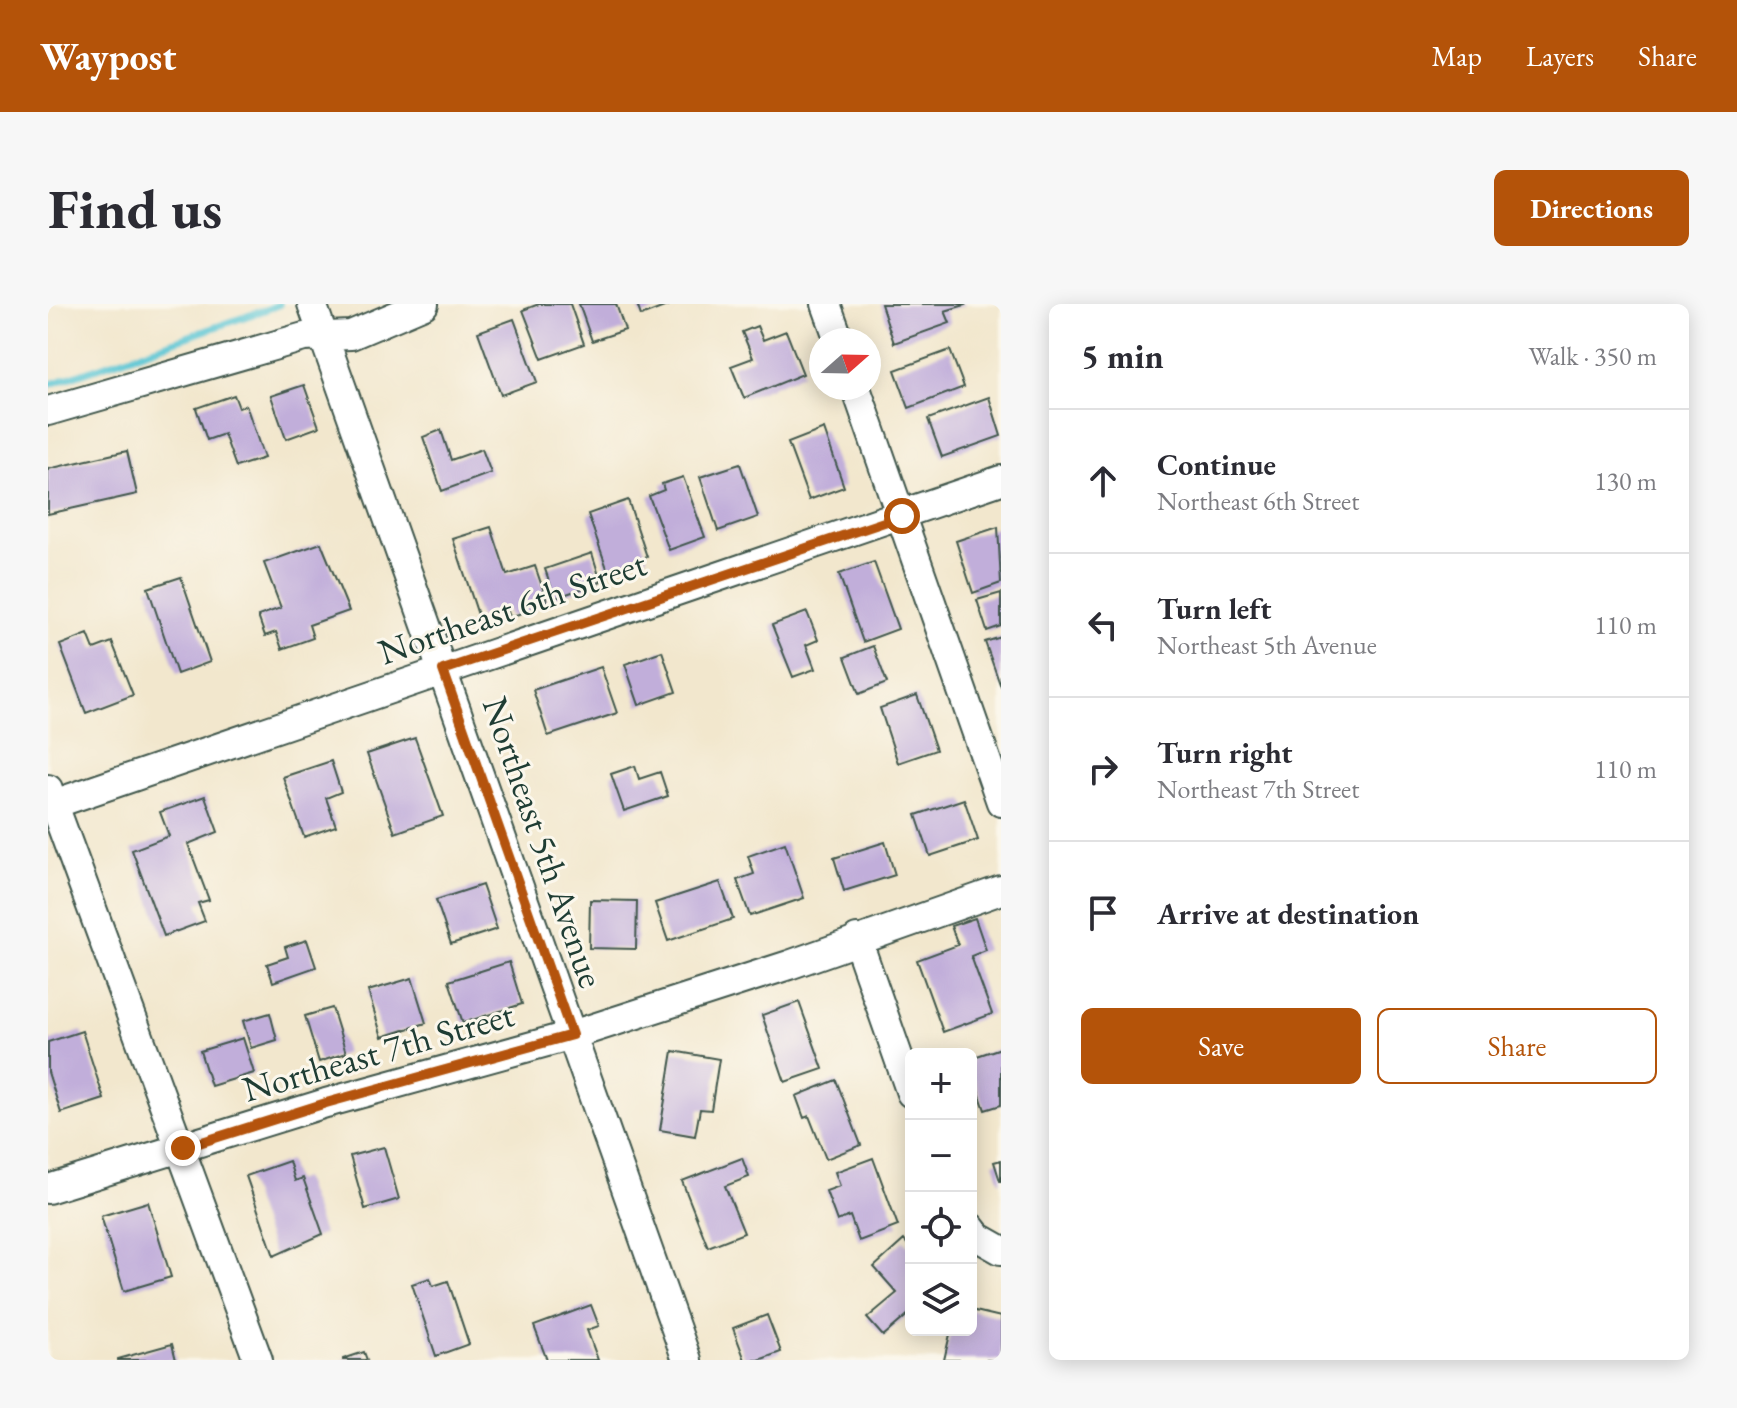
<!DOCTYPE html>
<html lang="en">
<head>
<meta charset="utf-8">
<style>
  :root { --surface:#fff; --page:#f7f7f7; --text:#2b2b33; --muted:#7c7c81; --line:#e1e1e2; --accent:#b45309 }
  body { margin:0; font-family:"EB Garamond",serif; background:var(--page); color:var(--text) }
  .controls { position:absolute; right:24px; bottom:24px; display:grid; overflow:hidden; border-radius:12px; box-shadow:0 4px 20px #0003 }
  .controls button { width:72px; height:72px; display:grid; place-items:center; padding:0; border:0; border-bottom:2px solid var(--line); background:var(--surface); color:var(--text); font:40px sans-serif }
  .compass { position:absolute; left:761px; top:24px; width:72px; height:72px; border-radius:50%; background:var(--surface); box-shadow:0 4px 20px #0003; rotate:70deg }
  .stop { position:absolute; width:24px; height:24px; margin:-18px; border:6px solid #b45309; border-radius:50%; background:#fff }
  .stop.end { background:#b45309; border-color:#fff; box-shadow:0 2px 8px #0008 }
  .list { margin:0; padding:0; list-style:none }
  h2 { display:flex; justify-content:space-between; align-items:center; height:104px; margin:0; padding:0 32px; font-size:34px }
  h2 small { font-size:26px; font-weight:400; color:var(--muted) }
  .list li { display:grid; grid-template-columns:52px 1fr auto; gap:24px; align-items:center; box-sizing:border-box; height:144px; padding:0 32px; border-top:2px solid var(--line) }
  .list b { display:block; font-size:30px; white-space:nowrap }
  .list p { margin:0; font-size:26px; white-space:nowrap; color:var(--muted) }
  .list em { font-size:26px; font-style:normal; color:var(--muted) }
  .actions { display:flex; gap:16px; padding:24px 32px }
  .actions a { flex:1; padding:18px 0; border:2px solid var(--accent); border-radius:12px; text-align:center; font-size:28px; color:var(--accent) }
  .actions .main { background:var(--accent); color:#fff }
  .icon { flex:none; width:44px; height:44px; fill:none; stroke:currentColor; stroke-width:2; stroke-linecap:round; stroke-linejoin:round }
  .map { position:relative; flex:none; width:953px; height:1056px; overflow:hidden; border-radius:12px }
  header { display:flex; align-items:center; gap:48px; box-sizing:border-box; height:112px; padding:0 40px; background:var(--accent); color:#fff }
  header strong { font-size:38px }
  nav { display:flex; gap:44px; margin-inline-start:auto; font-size:28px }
  .intro { display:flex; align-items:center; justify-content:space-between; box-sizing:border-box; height:192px; padding:0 48px }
  h1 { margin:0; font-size:56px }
  .button { padding:20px 36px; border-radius:12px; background:var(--accent); color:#fff; font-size:28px; font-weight:700 }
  main { display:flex; gap:48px; padding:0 48px }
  aside { flex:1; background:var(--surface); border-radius:12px; box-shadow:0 4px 20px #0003 }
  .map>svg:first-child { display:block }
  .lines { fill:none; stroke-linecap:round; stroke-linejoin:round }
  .stream { stroke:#5bc6d4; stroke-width:7 }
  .building { fill:#c1aeda }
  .street-casing { stroke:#3f564b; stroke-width:32 }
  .street { stroke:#fff; stroke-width:28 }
  .route { stroke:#b45309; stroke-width:10 }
  .labels { text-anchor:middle; stroke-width:6; stroke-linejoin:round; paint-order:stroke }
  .street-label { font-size:36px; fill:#1f3d34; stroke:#fbf7ec }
</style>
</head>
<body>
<header>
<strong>Waypost</strong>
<nav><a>Map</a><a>Layers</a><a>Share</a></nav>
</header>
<div class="intro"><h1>Find us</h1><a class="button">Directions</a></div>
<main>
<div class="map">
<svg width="953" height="1056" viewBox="0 0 953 1056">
  <rect width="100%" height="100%" fill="#fbf7ec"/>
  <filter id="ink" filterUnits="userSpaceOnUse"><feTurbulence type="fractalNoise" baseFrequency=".0125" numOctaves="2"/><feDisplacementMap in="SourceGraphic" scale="16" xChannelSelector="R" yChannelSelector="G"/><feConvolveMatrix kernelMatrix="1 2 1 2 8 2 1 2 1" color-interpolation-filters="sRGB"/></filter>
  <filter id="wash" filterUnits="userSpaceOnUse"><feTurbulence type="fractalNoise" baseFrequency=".006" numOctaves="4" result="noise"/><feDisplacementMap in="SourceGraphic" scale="32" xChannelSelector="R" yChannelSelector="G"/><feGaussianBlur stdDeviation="1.8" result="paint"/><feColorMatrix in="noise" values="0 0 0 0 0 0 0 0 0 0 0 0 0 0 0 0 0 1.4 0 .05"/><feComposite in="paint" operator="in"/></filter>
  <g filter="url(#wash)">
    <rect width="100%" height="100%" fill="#f2e7cd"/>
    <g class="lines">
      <!-- stream -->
      <path class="stream" d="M 0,81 L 231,1"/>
    </g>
    <g id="blocks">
      <!-- building -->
      <path class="building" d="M 491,0 L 522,0 L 536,40 L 494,55 L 475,6 Z
        M 531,0 L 568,0 L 577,26 L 544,37 Z
        M 589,0 L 624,0 L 593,12 Z
        M 833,0 L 916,0 L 917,1 L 897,7 L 902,19 L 846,39 Z
        M 466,15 L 489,78 L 453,91 L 430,28 Z
        M 709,22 L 715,36 L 738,27 L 755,70 L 696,94 L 683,62 L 705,54 L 694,28 Z
        M 902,46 L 916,83 L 861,104 L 847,66 Z
        M 256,81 L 271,123 L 238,135 L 223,92 Z
        M 186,91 L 191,104 L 198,101 L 216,154 L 188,163 L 176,130 L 159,136 L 148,104 Z
        M 941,93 L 953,132 L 894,153 L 880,115 Z
        M 776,125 L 796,183 L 761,196 L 740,139 Z
        M 393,126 L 403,156 L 434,145 L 443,169 L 394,187 L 375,133 Z
        M 79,147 L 89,190 L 0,210 L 0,165 Z
        M 692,160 L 710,213 L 670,227 L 652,173 Z
        M 635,173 L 657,233 L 621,246 L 601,192 L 616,186 L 614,180 Z
        M 580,196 L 599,253 L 560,267 L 540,210 Z
        M 443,223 L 459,271 L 487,262 L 500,300 L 462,313 L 459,305 L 431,314 L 405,235 Z
        M 950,223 L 953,279 L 925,289 L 908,237 Z
        M 273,239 L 301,307 L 261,321 L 265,334 L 234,345 L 228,328 L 217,332 L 210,312 L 233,304 L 216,259 Z
        M 544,249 L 553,278 L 507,294 L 497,265 Z
        M 826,258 L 850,325 L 815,338 L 791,270 Z
        M 133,273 L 162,358 L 129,370 L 100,284 Z
        M 953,289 L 953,322 L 939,327 L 929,296 Z
        M 759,308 L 770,336 L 758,341 L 767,365 L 745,373 L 724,321 Z
        M 40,330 L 46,345 L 64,338 L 85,391 L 38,409 L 12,341 Z
        M 953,333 L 953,383 L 937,338 Z
        M 825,342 L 839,379 L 811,390 L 797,353 Z
        M 614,347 L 628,388 L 591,401 L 577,360 Z
        M 553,363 L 569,409 L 500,432 L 485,386 Z
        M 869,391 L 888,446 L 850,459 L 832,404 Z
        M 367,434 L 395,512 L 347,529 L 319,450 Z
        M 283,457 L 293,488 L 278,494 L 288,522 L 256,533 L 235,473 Z
        M 587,462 L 591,475 L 612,468 L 620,492 L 576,507 L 563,470 Z
        M 157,492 L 170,528 L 140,540 L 161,596 L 150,599 L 157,617 L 116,632 L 84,546 L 121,532 L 112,508 Z
        M 916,495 L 930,536 L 882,552 L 868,511 Z
        M 837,538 L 847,571 L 796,587 L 786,554 Z
        M 737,539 L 756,594 L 702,612 L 689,576 L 706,570 L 700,552 Z
        M 672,578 L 685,615 L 620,637 L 607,599 Z
        M 434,581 L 449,625 L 403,640 L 388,596 Z
        M 542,596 L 589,597 L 588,645 L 541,644 Z
        M 927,614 L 938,646 L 923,652 L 944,710 L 895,728 L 869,656 L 910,641 L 903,622 Z
        M 259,636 L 268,663 L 225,678 L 219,660 L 240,653 L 237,643 Z
        M 461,658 L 474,700 L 415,719 L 401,677 Z
        M 364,674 L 378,719 L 334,733 L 320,687 Z
        M 751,698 L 775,765 L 737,778 L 714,711 Z
        M 284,704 L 298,749 L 271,758 L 257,712 Z
        M 222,709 L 229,736 L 203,744 L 195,717 Z
        M 34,727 L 56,795 L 13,809 L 0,768 L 0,738 Z
        M 195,734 L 206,769 L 163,782 L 152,747 Z
        M 953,744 L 953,801 L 937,806 L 923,765 L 923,754 Z
        M 625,747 L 671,755 L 663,806 L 652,805 L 647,832 L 612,826 Z
        M 788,776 L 813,841 L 778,855 L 761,812 L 756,814 L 748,792 Z
        M 336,843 L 351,895 L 317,905 L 302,852 Z
        M 694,854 L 701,873 L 677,882 L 696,929 L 660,943 L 634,877 Z
        M 825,854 L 850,922 L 811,937 L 802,912 L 789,917 L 778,887 L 792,882 L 787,868 Z
        M 953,856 L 953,877 L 952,877 L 946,858 Z
        M 241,857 L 247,877 L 255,874 L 275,930 L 226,952 L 198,872 Z
        M 100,898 L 123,973 L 76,987 L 53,912 Z
        M 856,936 L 863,945 L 863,1008 L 835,1032 L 819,1014 L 849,989 L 826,963 Z
        M 382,974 L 385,982 L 400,977 L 421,1040 L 388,1052 L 364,980 Z
        M 543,1001 L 551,1022 L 539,1026 L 550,1056 L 499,1056 L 486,1022 Z
        M 923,1006 L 953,1013 L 953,1056 L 896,1056 L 903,1026 L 923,1026 Z
        M 719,1011 L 733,1048 L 711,1056 L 697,1056 L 685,1024 Z
        M 124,1040 L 128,1056 L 70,1056 L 70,1055 Z
        M 316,1048 L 319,1056 L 295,1056 L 295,1055 Z"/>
    </g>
  </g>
  <g filter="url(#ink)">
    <use href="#blocks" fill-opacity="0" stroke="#3f564b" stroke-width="2"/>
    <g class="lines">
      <!-- street casing -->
      <g class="street-casing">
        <path id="street" d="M 264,0 L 639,1056
          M 778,0 L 791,36
          M 808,84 L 953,498
          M 0,107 L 256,33 L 303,31 L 376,0
          M 0,485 L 210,1056
          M 0,502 L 953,176
          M 809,635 L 863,789
          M 0,885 L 278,799 L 524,731 L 741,661 L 953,586
          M 923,924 L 930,933 L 953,946"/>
      </g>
      <!-- street -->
      <use href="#street" class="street"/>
    </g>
  </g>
  <g class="lines" filter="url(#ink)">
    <!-- route -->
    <path class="route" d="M 135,844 L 278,799 L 524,731 L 395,366 L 854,212"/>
  </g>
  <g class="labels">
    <!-- street labels -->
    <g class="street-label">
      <text transform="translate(464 303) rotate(-19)" y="13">Northeast 6th Street</text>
      <text transform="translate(496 538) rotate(71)" y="13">Northeast 5th Avenue</text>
      <text transform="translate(330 747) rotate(-16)" y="13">Northeast 7th Street</text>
    </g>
  </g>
</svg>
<div class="controls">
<button>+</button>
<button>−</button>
<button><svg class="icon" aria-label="locate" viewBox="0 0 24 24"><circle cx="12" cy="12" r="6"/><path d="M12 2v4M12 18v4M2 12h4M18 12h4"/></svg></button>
<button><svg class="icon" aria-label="layers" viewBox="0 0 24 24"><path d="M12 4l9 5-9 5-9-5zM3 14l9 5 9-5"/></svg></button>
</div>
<svg class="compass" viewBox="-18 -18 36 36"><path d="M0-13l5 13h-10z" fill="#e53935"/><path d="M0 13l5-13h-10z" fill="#7c7c81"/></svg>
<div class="stop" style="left:854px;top:212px"></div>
<div class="stop end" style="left:135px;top:844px"></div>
</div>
<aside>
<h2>5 min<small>Walk · 350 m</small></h2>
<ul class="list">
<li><svg class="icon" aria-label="ahead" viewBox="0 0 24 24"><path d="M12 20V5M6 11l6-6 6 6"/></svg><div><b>Continue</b><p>Northeast 6th Street</p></div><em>130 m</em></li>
<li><svg class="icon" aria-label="left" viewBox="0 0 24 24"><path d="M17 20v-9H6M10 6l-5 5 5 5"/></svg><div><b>Turn left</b><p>Northeast 5th Avenue</p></div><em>110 m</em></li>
<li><svg class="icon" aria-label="right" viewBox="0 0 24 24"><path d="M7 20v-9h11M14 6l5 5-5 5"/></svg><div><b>Turn right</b><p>Northeast 7th Street</p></div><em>110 m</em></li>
<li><svg class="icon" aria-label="arrive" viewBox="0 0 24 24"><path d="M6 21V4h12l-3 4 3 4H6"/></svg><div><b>Arrive at destination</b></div></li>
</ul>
<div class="actions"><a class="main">Save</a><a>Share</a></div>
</aside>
</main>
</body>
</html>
